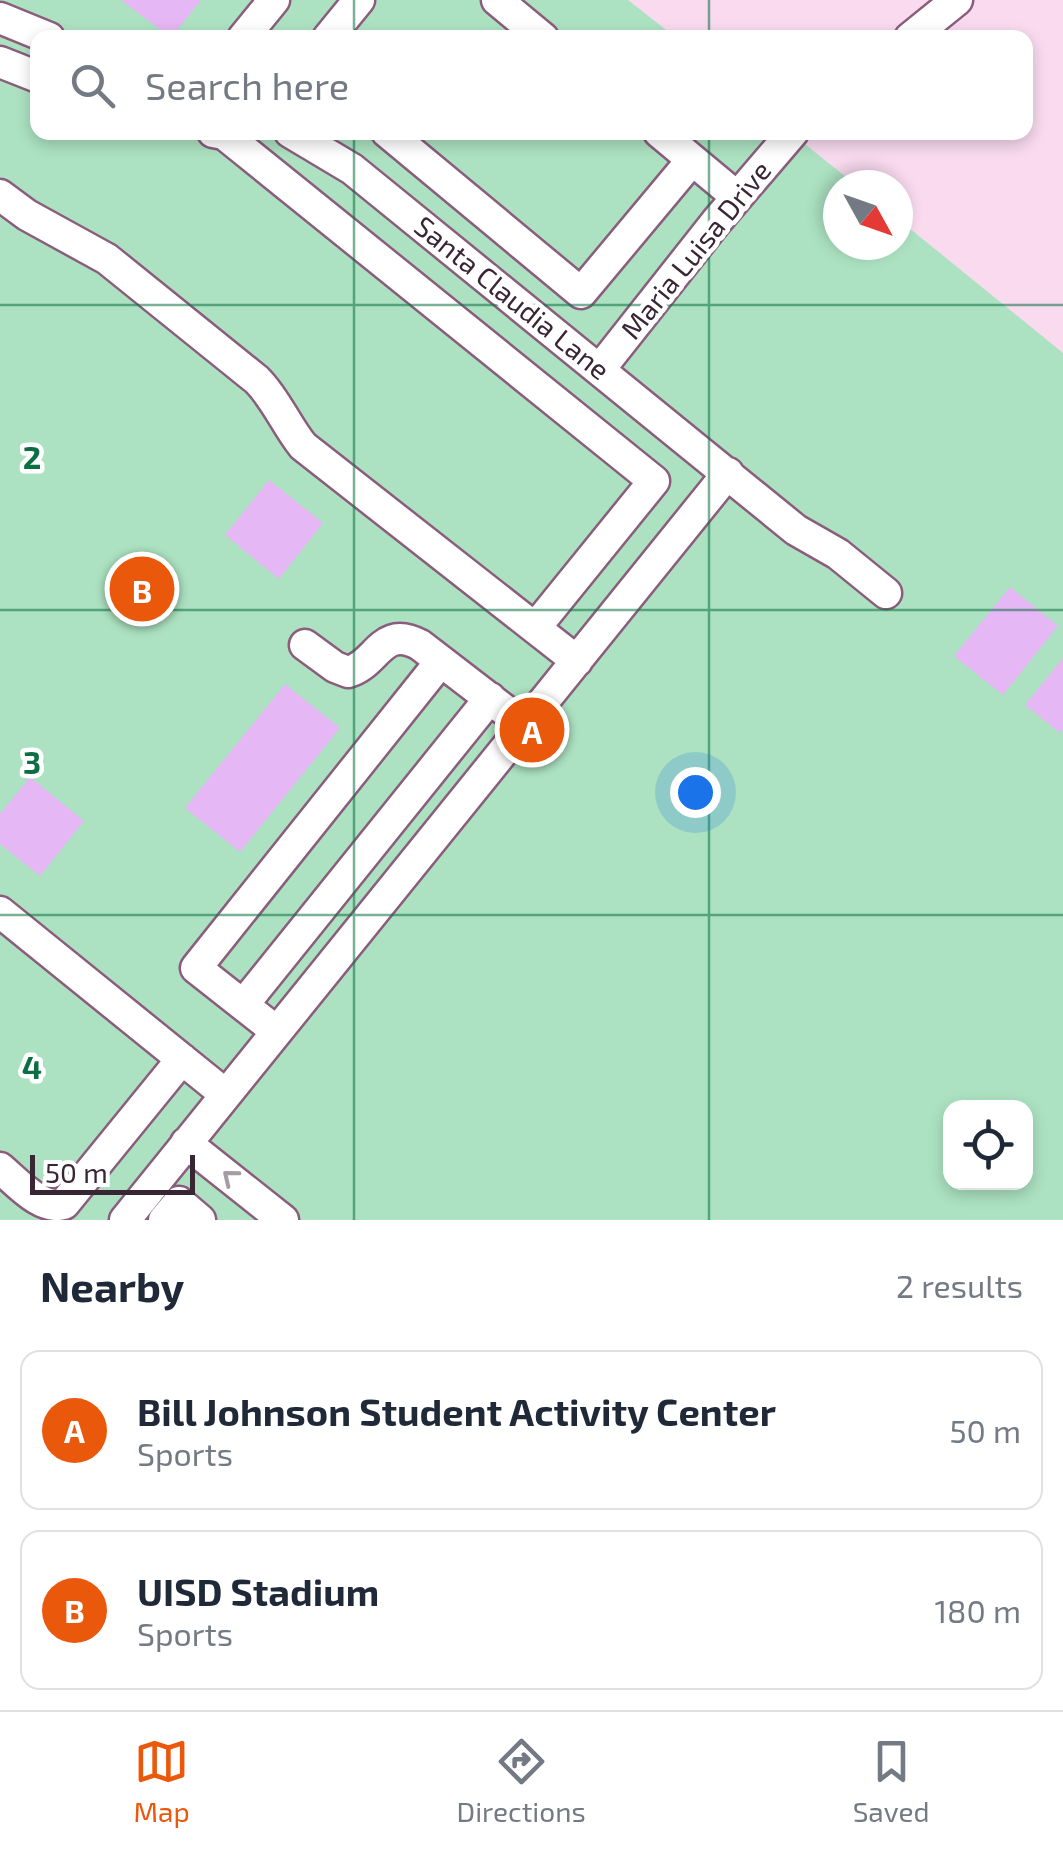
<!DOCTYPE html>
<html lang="en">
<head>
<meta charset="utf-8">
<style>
  :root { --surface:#fff; --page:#f6f6f7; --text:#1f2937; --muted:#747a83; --line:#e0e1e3; --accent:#ea580c }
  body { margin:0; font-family:"Exo 2",sans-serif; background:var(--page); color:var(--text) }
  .controls { position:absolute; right:30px; bottom:30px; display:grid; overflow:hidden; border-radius:20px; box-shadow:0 5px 15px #0003 }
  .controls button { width:90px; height:90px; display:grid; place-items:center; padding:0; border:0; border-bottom:2px solid var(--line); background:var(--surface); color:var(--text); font:50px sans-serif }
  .compass { position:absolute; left:823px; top:170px; width:90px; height:90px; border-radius:50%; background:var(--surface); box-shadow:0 5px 15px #0003; rotate:130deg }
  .scale { position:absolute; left:30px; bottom:25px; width:165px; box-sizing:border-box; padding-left:10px; border:5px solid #392634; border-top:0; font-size:28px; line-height:35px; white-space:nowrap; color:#392634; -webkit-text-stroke:8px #fff; paint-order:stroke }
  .you { position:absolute; left:695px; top:792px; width:35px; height:35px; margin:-25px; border:8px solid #fff; border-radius:50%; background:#1a73e8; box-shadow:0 0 0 15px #1a73e833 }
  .badge { display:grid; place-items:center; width:65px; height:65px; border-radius:50%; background:var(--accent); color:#fff; font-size:32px; font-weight:700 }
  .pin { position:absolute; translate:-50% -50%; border:5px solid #fff; box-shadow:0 2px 10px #0006 }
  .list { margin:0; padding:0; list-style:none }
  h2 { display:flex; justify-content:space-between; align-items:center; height:130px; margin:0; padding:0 40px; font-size:42px }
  h2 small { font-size:32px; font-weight:400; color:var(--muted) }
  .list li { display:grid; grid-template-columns:65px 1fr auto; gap:30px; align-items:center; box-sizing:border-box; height:160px; margin:0 20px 20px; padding:0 20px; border:2px solid var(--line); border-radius:20px }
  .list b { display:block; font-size:38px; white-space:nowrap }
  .list p { margin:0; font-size:32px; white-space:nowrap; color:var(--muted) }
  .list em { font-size:32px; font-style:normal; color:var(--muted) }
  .icon { flex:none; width:55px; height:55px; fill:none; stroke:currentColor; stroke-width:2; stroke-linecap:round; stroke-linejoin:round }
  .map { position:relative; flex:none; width:1063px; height:1220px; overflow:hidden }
  .search { position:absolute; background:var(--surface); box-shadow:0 5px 15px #0003; left:30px; right:30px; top:30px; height:110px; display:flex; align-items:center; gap:25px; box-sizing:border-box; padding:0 35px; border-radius:20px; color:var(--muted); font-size:38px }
  .sheet { height:490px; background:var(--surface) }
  nav { display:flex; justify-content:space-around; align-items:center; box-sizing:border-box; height:140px; border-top:2px solid var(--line); background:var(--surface); font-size:28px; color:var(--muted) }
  nav a { display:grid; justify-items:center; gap:5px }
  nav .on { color:var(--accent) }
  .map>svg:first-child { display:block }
  .green { fill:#ace2c1; fill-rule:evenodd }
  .building { fill:#e5b7f4 }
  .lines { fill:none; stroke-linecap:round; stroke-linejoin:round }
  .minor-casing { stroke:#8b5d7d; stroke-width:35 }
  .minor { stroke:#fff; stroke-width:30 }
  .oneway { stroke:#a69da4 }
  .grid { fill:none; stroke:#0c6f44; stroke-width:2.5; stroke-opacity:0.55 }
  .labels { text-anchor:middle; stroke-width:9; stroke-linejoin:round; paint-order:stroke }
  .street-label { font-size:28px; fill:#392634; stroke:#fff }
  .grid-label { font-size:32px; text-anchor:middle; font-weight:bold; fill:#0c6f44; stroke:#fff; stroke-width:9; stroke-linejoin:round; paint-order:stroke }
</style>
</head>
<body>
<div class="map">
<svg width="1063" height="1220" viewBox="0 0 1063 1220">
  <rect width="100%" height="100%" fill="#f9daef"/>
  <!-- green -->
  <path class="green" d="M 0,0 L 628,0 L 675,37 L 38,38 L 38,132 L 791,133 L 856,185 L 838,185 L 838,245 L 898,245 L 898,219 L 1063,353 L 1063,1220 L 0,1220 ZM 950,1108 L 1026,1108 L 1026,1182 L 950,1182 Z"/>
  <!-- building -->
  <path class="building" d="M 121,0 L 201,0 L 171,38 Z
    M 269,480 L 323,523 L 279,579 L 225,535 Z
    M 1010,587 L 1058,626 L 1003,695 L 954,656 Z
    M 1063,658 L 1063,729 L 1060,733 L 1025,705 Z
    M 285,684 L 340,728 L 240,852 L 185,808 Z
    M 30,777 L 84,821 L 40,876 L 0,844 L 0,814 Z"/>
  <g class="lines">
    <!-- minor casing -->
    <g class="minor-casing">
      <path id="minor" d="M 497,0 L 543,38
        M 0,18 L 49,38
        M 243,38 L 274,0
        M 328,38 L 359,0
        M 910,38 L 957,0
        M 0,62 L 38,77
        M 213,132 L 224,134 L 654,481 L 535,628
        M 290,132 L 352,169 L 796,530 L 838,554 L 886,593
        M 387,132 L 581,293 L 692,160
        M 659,132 L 737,197
        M 0,195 L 27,215 L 107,259 L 257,380 C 276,399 286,425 303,446 L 577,661
        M 600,369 L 716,222 L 793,132
        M 305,645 L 335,667 L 348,672 C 378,664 381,624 420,645 L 506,711
        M 0,912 L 225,1094
        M 243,1005 L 490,698
        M 276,1031 L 196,968 L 441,661
        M 186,1143 L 283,1220
        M 0,1168 C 17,1182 41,1211 64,1204 L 182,1059
        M 125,1220 L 728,473
        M 164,1220 L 179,1202 L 200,1220"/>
    </g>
    <!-- minor -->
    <use href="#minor" class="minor"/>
  </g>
  <!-- one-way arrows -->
  <defs><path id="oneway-chevron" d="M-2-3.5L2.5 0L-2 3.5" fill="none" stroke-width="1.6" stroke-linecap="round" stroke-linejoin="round" transform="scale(2.5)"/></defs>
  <use class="oneway" href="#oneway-chevron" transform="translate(230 1177) rotate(-141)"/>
  <!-- grid -->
  <path class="grid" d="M 354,0 L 354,38M 709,0 L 709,38M 354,132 L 354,1220M 709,132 L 709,1220M 0,305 L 1063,305M 0,610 L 1063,610M 0,915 L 1063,915"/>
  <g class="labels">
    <!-- street labels -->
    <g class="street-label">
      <text transform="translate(696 250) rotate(-51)" y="10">Maria Luisa Drive</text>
      <text transform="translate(512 298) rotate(39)" y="10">Santa Claudia Lane</text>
    </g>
  </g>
  <g class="grid-label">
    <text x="32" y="469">2</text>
    <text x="32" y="774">3</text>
    <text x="32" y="1079">4</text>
  </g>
</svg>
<div class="controls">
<button><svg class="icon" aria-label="locate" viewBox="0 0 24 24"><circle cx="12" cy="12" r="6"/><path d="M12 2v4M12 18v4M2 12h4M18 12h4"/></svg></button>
</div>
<svg class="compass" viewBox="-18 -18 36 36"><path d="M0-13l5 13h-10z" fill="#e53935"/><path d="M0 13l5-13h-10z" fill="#747a83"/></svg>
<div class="scale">50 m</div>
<div class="you"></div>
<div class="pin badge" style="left:532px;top:730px">A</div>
<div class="pin badge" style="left:142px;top:589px">B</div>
<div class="search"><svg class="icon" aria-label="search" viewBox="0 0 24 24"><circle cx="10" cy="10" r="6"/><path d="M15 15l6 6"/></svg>Search here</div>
</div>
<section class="sheet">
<h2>Nearby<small>2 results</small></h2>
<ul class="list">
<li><span class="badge">A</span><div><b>Bill Johnson Student Activity Center</b><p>Sports</p></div><em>50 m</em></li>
<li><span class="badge">B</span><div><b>UISD Stadium</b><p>Sports</p></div><em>180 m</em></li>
</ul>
</section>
<nav>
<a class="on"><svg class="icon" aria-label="map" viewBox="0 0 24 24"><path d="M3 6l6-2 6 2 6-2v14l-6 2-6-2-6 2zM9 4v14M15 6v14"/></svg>Map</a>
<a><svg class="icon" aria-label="directions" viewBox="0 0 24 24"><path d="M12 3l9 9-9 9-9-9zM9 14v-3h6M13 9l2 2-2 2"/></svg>Directions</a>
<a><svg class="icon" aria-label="saved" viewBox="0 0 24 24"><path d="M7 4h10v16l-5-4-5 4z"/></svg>Saved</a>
</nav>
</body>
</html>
